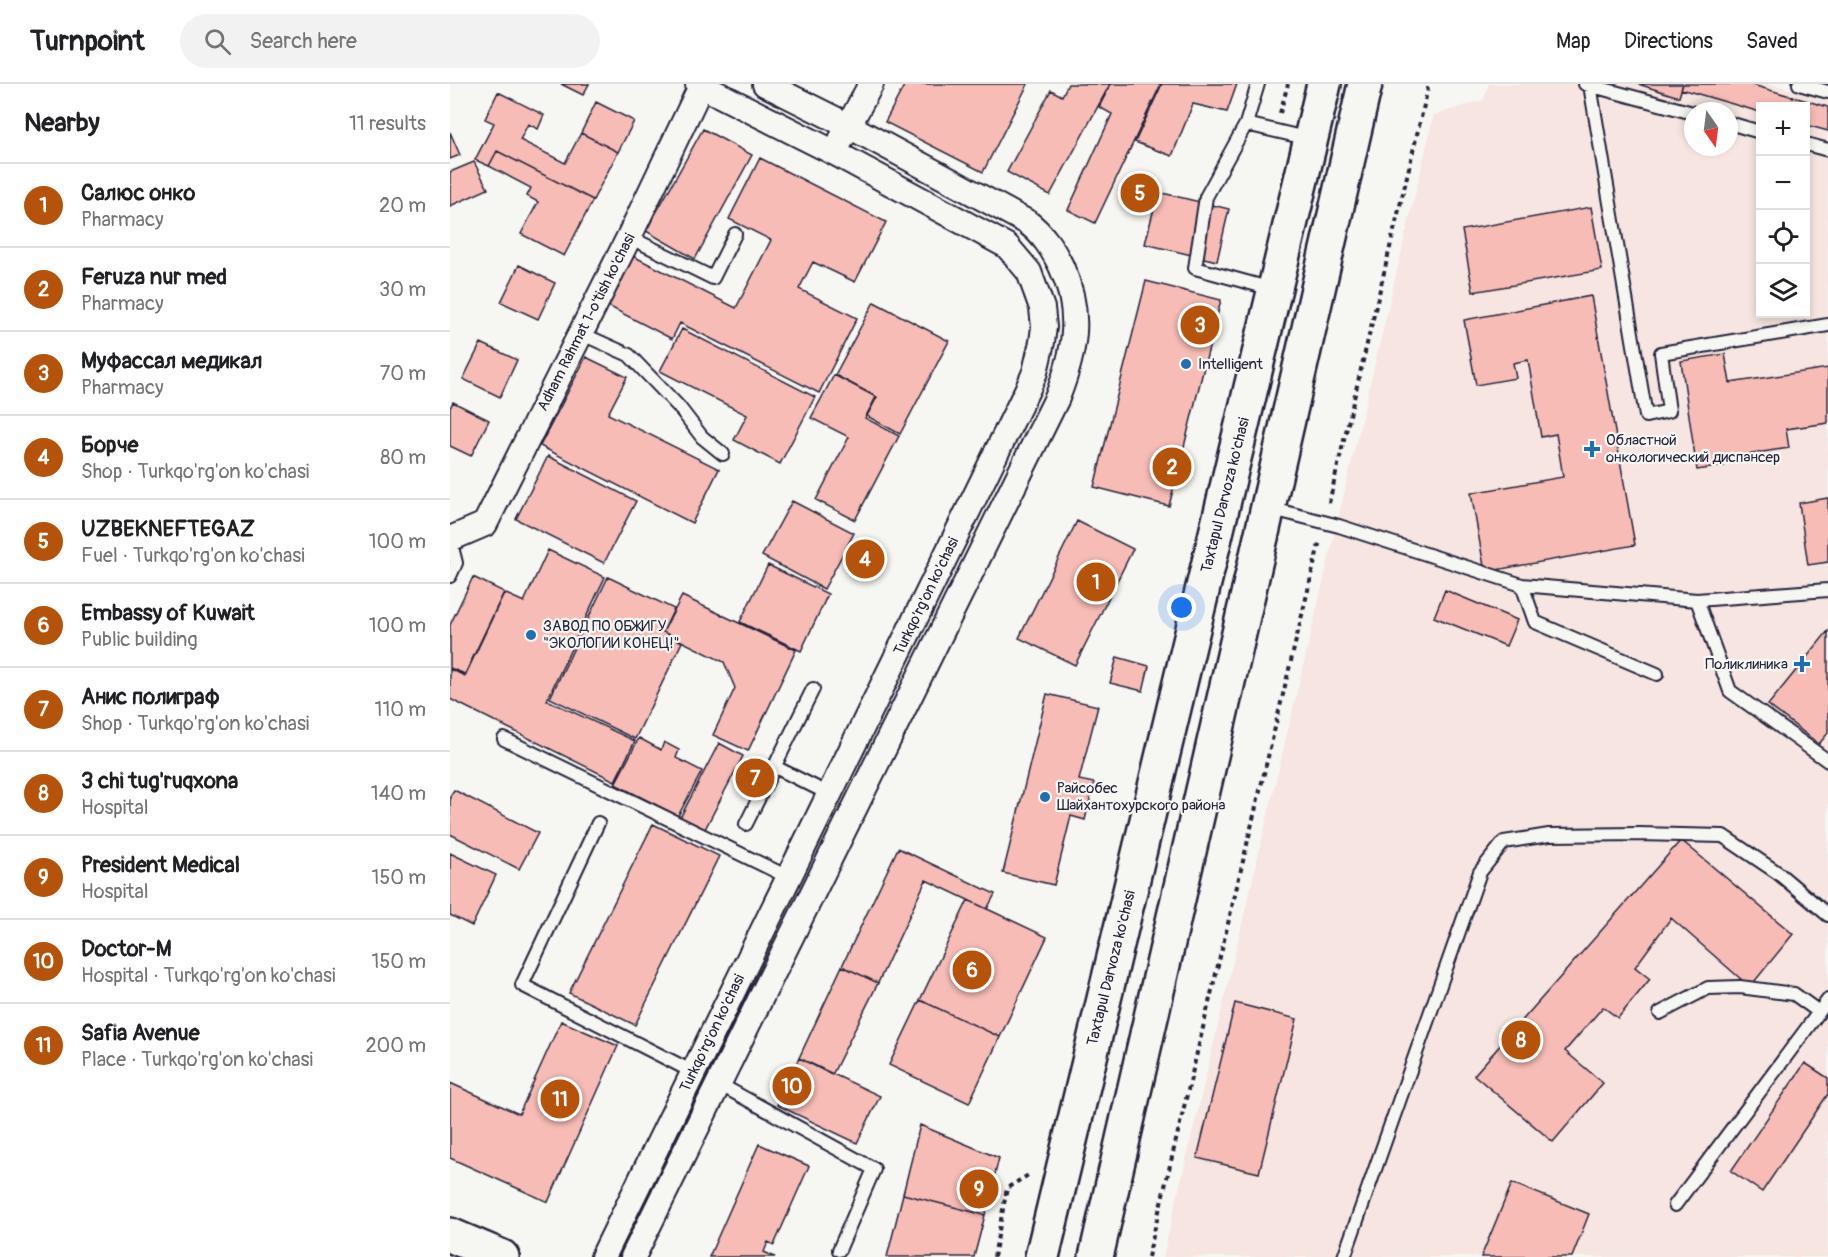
<!DOCTYPE html>
<html lang="en">
<head>
<meta charset="utf-8">
<style>
  :root { --surface:#fff; --page:#f2f2f2; --text:#202124; --muted:#757577; --line:#e0e0e0; --accent:#b45309 }
  body { margin:0; font-family:Pangolin,sans-serif; background:var(--page); color:var(--text) }
  .controls { position:absolute; right:18px; top:18px; display:grid; overflow:hidden; border-radius:0px; box-shadow:0 3px 9px #0003 }
  .controls button { width:54px; height:54px; display:grid; place-items:center; padding:0; border:0; border-bottom:2px solid var(--line); background:var(--surface); color:var(--text); font:30px sans-serif }
  .compass { position:absolute; left:1234px; top:18px; width:54px; height:54px; border-radius:50%; background:var(--surface); box-shadow:0 3px 9px #0003; rotate:166deg }
  .you { position:absolute; left:732px; top:524px; width:21px; height:21px; margin:-15px; border:4px solid #fff; border-radius:50%; background:#1a73e8; box-shadow:0 0 0 9px #1a73e833 }
  .badge { display:grid; place-items:center; width:39px; height:39px; border-radius:50%; background:var(--accent); color:#fff; font-size:20px; font-weight:700 }
  .pin { position:absolute; translate:-50% -50%; border:3px solid #fff; box-shadow:0 2px 6px #0006 }
  .list { margin:0; padding:0; list-style:none }
  h2 { display:flex; justify-content:space-between; align-items:center; height:78px; margin:0; padding:0 24px; font-size:26px }
  h2 small { font-size:20px; font-weight:400; color:var(--muted) }
  .list li { display:grid; grid-template-columns:39px 1fr auto; gap:18px; align-items:center; box-sizing:border-box; height:84px; padding:0 24px; border-top:2px solid var(--line) }
  .list b { display:block; font-size:22px; white-space:nowrap }
  .list p { margin:0; font-size:20px; white-space:nowrap; color:var(--muted) }
  .list em { font-size:20px; font-style:normal; color:var(--muted) }
  .icon { flex:none; width:33px; height:33px; fill:none; stroke:currentColor; stroke-width:2; stroke-linecap:round; stroke-linejoin:round }
  .map { position:relative; flex:none; width:1378px; height:1173px; overflow:hidden }
  header { display:flex; align-items:center; gap:36px; box-sizing:border-box; height:84px; padding:0 30px; background:var(--surface); border-bottom:2px solid var(--line) }
  header strong { font-size:28px }
  nav { display:flex; gap:33px; margin-inline-start:auto; font-size:21px }
  .search { width:420px; height:54px; background:var(--page); display:flex; align-items:center; gap:15px; box-sizing:border-box; padding:0 21px; border-radius:33px; color:var(--muted); font-size:22px }
  main { display:flex }
  aside { flex:1; background:var(--surface) }
  .map>svg:first-child { display:block }
  .built { fill:#f6e5e0; fill-rule:evenodd }
  .building { fill:#f7bcb5; stroke:#22223b; stroke-width:1.5 }
  .lines { fill:none; stroke-linecap:round; stroke-linejoin:round }
  .lane-casing { stroke:#22223b; stroke-width:16 }
  .street-casing { stroke:#22223b; stroke-width:28 }
  .secondary-casing { stroke:#22223b; stroke-width:38 }
  .highway-casing { stroke:#22223b; stroke-width:38 }
  .path { stroke:#22223b; stroke-width:4; stroke-dasharray:4.5 4.5; stroke-linecap:butt }
  .lane { stroke:#f6f6f2; stroke-width:12 }
  .street { stroke:#f6f6f2; stroke-width:24 }
  .secondary { stroke:#f6f6f2; stroke-width:33 }
  .highway { stroke:#f6f6f2; stroke-width:33 }
  .poi-dot { fill:#1f6fb2; stroke:#f6f6f2; stroke-width:2 }
  .labels { text-anchor:middle; stroke-width:4.5; stroke-linejoin:round; paint-order:stroke }
  .street-label { font-size:15px; fill:#22223b; stroke:#f6f6f2 }
  .poi-label { font-size:15px; fill:#22223b; stroke:#f6f6f2; text-anchor:start }
</style>
</head>
<body>
<header>
<strong>Turnpoint</strong>
<div class="search"><svg class="icon" aria-label="search" viewBox="0 0 24 24"><circle cx="10" cy="10" r="6"/><path d="M15 15l6 6"/></svg>Search here</div>
<nav><a>Map</a><a>Directions</a><a>Saved</a></nav>
</header>
<main>
<aside>
<h2>Nearby<small>11 results</small></h2>
<ul class="list">
<li><span class="badge">1</span><div><b>Салюс онко</b><p>Pharmacy</p></div><em>20 m</em></li>
<li><span class="badge">2</span><div><b>Feruza nur med</b><p>Pharmacy</p></div><em>30 m</em></li>
<li><span class="badge">3</span><div><b>Муфассал медикал</b><p>Pharmacy</p></div><em>70 m</em></li>
<li><span class="badge">4</span><div><b>Борче</b><p>Shop · Turkqo'rg'on ko'chasi</p></div><em>80 m</em></li>
<li><span class="badge">5</span><div><b>UZBEKNEFTEGAZ</b><p>Fuel · Turkqo'rg'on ko'chasi</p></div><em>100 m</em></li>
<li><span class="badge">6</span><div><b>Embassy of Kuwait</b><p>Public building</p></div><em>100 m</em></li>
<li><span class="badge">7</span><div><b>Анис полиграф</b><p>Shop · Turkqo'rg'on ko'chasi</p></div><em>110 m</em></li>
<li><span class="badge">8</span><div><b>3 chi tug'ruqxona</b><p>Hospital</p></div><em>140 m</em></li>
<li><span class="badge">9</span><div><b>President Medical</b><p>Hospital</p></div><em>150 m</em></li>
<li><span class="badge">10</span><div><b>Doctor-M</b><p>Hospital · Turkqo'rg'on ko'chasi</p></div><em>150 m</em></li>
<li><span class="badge">11</span><div><b>Safia Avenue</b><p>Place · Turkqo'rg'on ko'chasi</p></div><em>200 m</em></li>
</ul>
</aside>
<div class="map">
<svg width="1378" height="1173" viewBox="0 0 1378 1173">
  <rect width="100%" height="100%" fill="#f6f6f2"/>
  <filter id="ink" filterUnits="userSpaceOnUse"><feTurbulence type="fractalNoise" baseFrequency=".0167" numOctaves="2"/><feDisplacementMap in="SourceGraphic" scale="12" xChannelSelector="R" yChannelSelector="G"/><feConvolveMatrix kernelMatrix="1 2 1 2 8 2 1 2 1" color-interpolation-filters="sRGB"/></filter>
  <g filter="url(#ink)">
    <!-- built -->
    <path class="built" d="M 1039,0 L 1322,0 L 1378,16 L 1378,1173 L 713,1173 L 984,31 L 1034,16 ZM 1310,22 L 1356,22 L 1356,230 L 1310,230 ZM 1243,27 L 1279,27 L 1279,63 L 1243,63 Z"/>
    <!-- building -->
    <path class="building" d="M 111,0 L 139,0 L 133,11 Z
      M 455,0 L 578,0 L 533,88 L 435,38 Z
      M 618,0 L 660,0 L 600,111 L 557,88 L 601,6 L 612,12 Z
      M 661,0 L 711,0 L 645,139 L 618,126 L 662,30 L 649,23 Z
      M 712,0 L 787,0 L 777,28 L 743,20 L 722,72 L 685,58 Z
      M 1188,0 L 1233,0 L 1229,13 Z
      M 1233,0 L 1299,0 L 1378,23 L 1378,47 L 1356,41 L 1356,22 L 1310,22 L 1310,28 L 1231,5 Z
      M 48,8 L 94,31 L 88,45 L 78,40 L 70,56 L 115,79 L 131,49 L 168,68 L 143,116 L 47,67 L 39,82 L 25,76 L 44,39 L 35,35 Z
      M 146,18 L 184,37 L 168,68 L 131,49 Z
      M 253,45 L 302,71 L 245,175 L 196,147 Z
      M 0,48 L 10,71 L 0,75 Z
      M 47,67 L 143,116 L 114,172 L 71,150 L 88,118 L 77,112 L 81,104 L 39,82 Z
      M 310,74 L 436,138 L 405,198 L 363,178 L 349,205 L 407,234 L 369,309 L 230,239 L 222,255 L 158,222 L 183,172 L 286,224 L 321,156 L 279,135 Z
      M 24,78 L 38,105 L 0,122 L 0,88 Z
      M 708,108 L 779,125 L 767,177 L 695,160 Z
      M 1141,123 L 1152,186 L 1023,208 L 1012,146 Z
      M 69,181 L 105,199 L 88,235 L 51,218 Z
      M 696,197 L 771,216 L 719,422 L 644,403 Z
      M 1141,212 L 1185,461 L 1035,488 L 1021,409 L 1113,393 L 1106,350 L 1091,353 L 1078,276 L 1063,279 L 1066,294 L 1026,301 L 1014,236 Z
      M 424,218 L 499,257 L 450,350 L 417,332 L 427,313 L 385,291 Z
      M 232,245 L 365,313 L 330,380 L 284,356 L 297,331 L 210,287 Z
      M 31,259 L 67,276 L 50,313 L 13,295 Z
      M 1275,270 L 1280,299 L 1378,284 L 1378,339 L 1336,345 L 1339,364 L 1273,374 L 1274,382 L 1247,386 L 1231,277 Z
      M 136,273 L 177,293 L 158,330 L 269,385 L 242,439 L 90,362 Z
      M 384,291 L 426,313 L 415,334 L 449,352 L 405,436 L 366,416 L 399,353 L 361,334 Z
      M 3,318 L 39,336 L 21,372 L 0,362 L 0,324 Z
      M 98,372 L 186,417 L 154,479 L 66,435 Z
      M 1378,414 L 1378,478 L 1358,481 L 1349,419 Z
      M 342,417 L 404,449 L 374,505 L 312,472 Z
      M 627,437 L 683,465 L 625,581 L 569,554 Z
      M 98,466 L 155,493 L 97,616 L 185,657 L 165,697 L 0,615 L 0,585 L 15,592 L 54,509 L 74,518 Z
      M 318,481 L 378,510 L 351,567 L 290,538 Z
      M 23,493 L 54,508 L 15,590 L 0,584 L 0,541 Z
      M 158,493 L 224,525 L 213,548 L 232,558 L 185,655 L 100,614 Z
      M 995,506 L 1067,536 L 1056,562 L 984,533 Z
      M 232,512 L 346,566 L 298,667 L 263,651 L 285,604 L 274,578 L 213,548 Z
      M 1378,547 L 1378,649 L 1369,660 L 1318,621 Z
      M 667,573 L 699,582 L 693,607 L 660,599 Z
      M 597,610 L 648,622 L 629,696 L 644,699 L 635,736 L 621,732 L 604,801 L 553,789 Z
      M 189,654 L 211,666 L 214,658 L 229,666 L 226,674 L 252,687 L 228,732 L 165,700 Z
      M 269,659 L 293,672 L 254,747 L 230,734 Z
      M 4,706 L 88,749 L 69,785 L 0,750 L 0,712 Z
      M 203,740 L 269,772 L 185,941 L 119,909 Z
      M 1231,756 L 1343,850 L 1300,903 L 1221,834 L 1185,883 L 1200,895 L 1168,934 L 1153,923 L 1115,967 L 1153,999 L 1103,1058 L 1024,991 Z
      M 448,764 L 545,810 L 537,825 L 476,796 L 428,899 L 392,882 Z
      M 0,769 L 46,791 L 22,842 L 0,831 Z
      M 518,816 L 597,853 L 550,953 L 470,916 Z
      M 392,882 L 428,899 L 382,991 L 349,974 Z
      M 470,916 L 550,953 L 519,1019 L 439,981 Z
      M 785,919 L 847,935 L 809,1089 L 747,1074 Z
      M 111,937 L 168,962 L 98,1118 L 0,1074 L 0,999 L 69,1030 Z
      M 349,974 L 430,1012 L 407,1059 L 327,1021 Z
      M 1355,979 L 1378,994 L 1378,1010 L 1312,1108 L 1281,1087 Z
      M 470,1041 L 549,1074 L 535,1131 L 453,1110 Z
      M 309,1060 L 359,1082 L 324,1161 L 318,1158 L 314,1168 L 325,1173 L 259,1173 Z
      M 1062,1099 L 1139,1130 L 1122,1173 L 1031,1173 Z
      M 453,1110 L 535,1131 L 524,1173 L 437,1173 Z"/>
    <g class="lines">
      <!-- lane casing -->
      <g class="lane-casing">
        <path id="lane" d="M 1135,0 L 1243,29
          M 1349,0 L 1378,8
          M 1140,1 L 1196,332 L 1219,327 L 1211,269 L 1378,241
          M 1279,39 L 1310,48
          M 796,40 L 808,0
          M 1356,60 L 1378,66
          M 179,153 L 263,194 L 285,150
          M 822,205 L 745,184 L 756,113 L 796,40 L 860,55
          M 130,249 L 179,271 L 229,323 L 252,353 L 273,370
          M 819,424 L 889,442 L 1072,501 L 1085,538 L 1207,590
          M 0,492 L 6,479 L 0,455
          M 1072,501 L 1247,516 L 1378,506
          M 1247,516 L 1280,607 L 1378,677
          M 54,655 L 338,793
          M 323,682 L 379,710
          M 148,739 L 72,901 L 243,988
          M 296,740 L 363,605
          M 1210,929 L 1258,904 L 1290,903 L 1344,910 L 1369,928
          M 269,1000 L 424,1085 L 389,1166
          M 1225,1121 L 1378,916
          M 894,1173 L 1030,788 L 1054,758 L 1099,751 L 1189,750 L 1273,752 L 1328,789 L 1378,831"/>
      </g>
      <!-- street casing -->
      <g class="street-casing">
        <path id="street" d="M 391,56 L 421,0
          M 0,455 L 35,440 L 179,153 L 252,0
          M 153,1173 L 579,302 L 585,288 L 592,258 L 594,243 L 592,224 L 579,188 L 557,162 L 385,69 L 248,0
          M 183,1173 L 607,314 C 625,268 633,229 611,182 C 602,164 593,150 577,138 L 399,42 L 315,0"/>
      </g>
      <!-- secondary casing -->
      <g class="secondary-casing">
        <path id="secondary" d="M 592,1173 L 874,0
          M 646,1173 L 915,0"/>
      </g>
      <!-- highway casing -->
      <g class="highway-casing">
        <path id="highway" d="M 0,1151 L 52,1173"/>
      </g>
      <!-- path -->
      <path class="path" d="M 830,29 L 838,0
        M 879,419 L 979,0
        M 544,1173 L 557,1104 L 580,1090
        M 698,1173 L 870,456"/>
      <!-- lane -->
      <use href="#lane" class="lane"/>
      <!-- street -->
      <use href="#street" class="street"/>
      <!-- secondary -->
      <use href="#secondary" class="secondary"/>
      <!-- highway -->
      <use href="#highway" class="highway"/>
    </g>
  </g>
  <!-- markers -->
  <g class="poi-dot">
    <circle cx="736" cy="280" r="6"/>
    <path d="M1139 356h6v6h6v6h-6v6h-6v-6h-6v-6h6z"/>
    <circle cx="81" cy="551" r="6"/>
    <path d="M1349 571h6v6h6v6h-6v6h-6v-6h-6v-6h6z"/>
    <circle cx="595" cy="713" r="6"/>
  </g>
  <g class="labels">
    <!-- street labels -->
    <g class="street-label">
      <text transform="translate(136 238) rotate(-63)" y="5">Adham Rahmat 1-o'tish ko'chasi</text>
      <text transform="translate(775 411) rotate(-76)" y="5">Taxtapul Darvoza ko'chasi</text>
      <text transform="translate(476 512) rotate(-64)" y="5">Turkqo'rg'on ko'chasi</text>
      <text transform="translate(661 884) rotate(-76)" y="5">Taxtapul Darvoza ko'chasi</text>
      <text transform="translate(262 949) rotate(-64)" y="5">Turkqo'rg'on ko'chasi</text>
    </g>
    <!-- poi labels -->
    <g class="poi-label">
      <text x="748" y="285">Intelligent</text>
      <text x="1156" y="361">Областной<tspan x="1156" dy="17">онкологический диспансер</tspan></text>
      <text x="93" y="547">ЗАВОД ПО ОБЖИГУ<tspan x="93" dy="17">"ЭКОЛОГИИ КОНЕЦ!"</tspan></text>
      <text x="1338" y="585" text-anchor="end">Поликлиника</text>
      <text x="607" y="709">Райсобес<tspan x="607" dy="17">Шайхантохурского района</tspan></text>
    </g>
  </g>
</svg>
<div class="controls">
<button>+</button>
<button>−</button>
<button><svg class="icon" aria-label="locate" viewBox="0 0 24 24"><circle cx="12" cy="12" r="6"/><path d="M12 2v4M12 18v4M2 12h4M18 12h4"/></svg></button>
<button><svg class="icon" aria-label="layers" viewBox="0 0 24 24"><path d="M12 4l9 5-9 5-9-5zM3 14l9 5 9-5"/></svg></button>
</div>
<svg class="compass" viewBox="-18 -18 36 36"><path d="M0-13l5 13h-10z" fill="#e53935"/><path d="M0 13l5-13h-10z" fill="#757577"/></svg>
<div class="you"></div>
<div class="pin badge" style="left:646px;top:498px">1</div>
<div class="pin badge" style="left:722px;top:383px">2</div>
<div class="pin badge" style="left:750px;top:241px">3</div>
<div class="pin badge" style="left:415px;top:475px">4</div>
<div class="pin badge" style="left:690px;top:109px">5</div>
<div class="pin badge" style="left:522px;top:886px">6</div>
<div class="pin badge" style="left:305px;top:694px">7</div>
<div class="pin badge" style="left:1071px;top:956px">8</div>
<div class="pin badge" style="left:529px;top:1105px">9</div>
<div class="pin badge" style="left:342px;top:1002px">10</div>
<div class="pin badge" style="left:110px;top:1015px">11</div>
</div>
</main>
</body>
</html>
